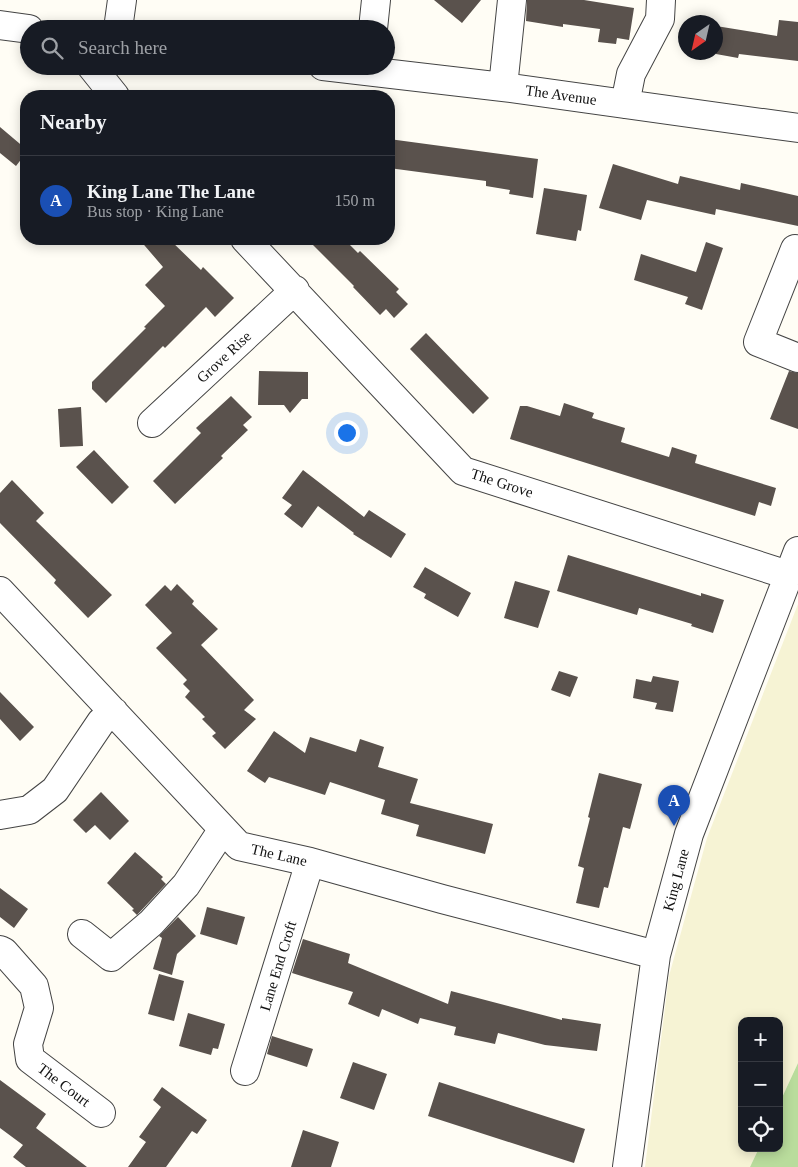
<!DOCTYPE html>
<html lang="en">
<head>
<meta charset="utf-8">
<style>
  :root { --surface:#171b24; --page:#242831; --text:#f1f3f6; --muted:#9ea1a6; --line:#363941; --accent:#c4262e }
  body { margin:0; font-family:"Times New Roman",serif; background:var(--page); color:var(--text) }
  .controls { position:absolute; right:15px; bottom:15px; display:grid; overflow:hidden; border-radius:10px; box-shadow:0 2px 12px #0003 }
  .controls button { width:45px; height:45px; display:grid; place-items:center; padding:0; border:0; border-bottom:1px solid var(--line); background:var(--surface); color:var(--text); font:25px sans-serif }
  .compass { position:absolute; left:678px; top:15px; width:45px; height:45px; border-radius:50%; background:var(--surface); box-shadow:0 2px 12px #0003; rotate:214deg }
  .you { position:absolute; left:346px; top:432px; width:18px; height:18px; margin:-12px; border:4px solid #fff; border-radius:50%; background:#1a73e8; box-shadow:0 0 0 8px #1a73e833 }
  .badge { display:grid; place-items:center; width:32px; height:32px; border-radius:50%; background:var(--accent); color:#fff; font-size:16px; font-weight:700 }
  .pin { position:absolute; translate:-50% -41px; filter:drop-shadow(0 1px 2px #0008) }
  .pin::after { content:''; position:absolute; top:26px; width:18px; height:15px; background:inherit; clip-path:polygon(0 0,100% 0,50% 100%) }
  .list { margin:0; padding:0; list-style:none }
  h2 { display:flex; justify-content:space-between; align-items:center; height:65px; margin:0; padding:0 20px; font-size:21px }
  h2 small { font-size:16px; font-weight:400; color:var(--muted) }
  .list li { display:grid; grid-template-columns:32px 1fr auto; gap:15px; align-items:center; box-sizing:border-box; height:90px; padding:0 20px; border-top:1px solid var(--line) }
  .list b { display:block; font-size:19px; white-space:nowrap }
  .list p { margin:0; font-size:16px; white-space:nowrap; color:var(--muted) }
  .list em { font-size:16px; font-style:normal; color:var(--muted) }
  .icon { flex:none; width:28px; height:28px; fill:none; stroke:currentColor; stroke-width:2; stroke-linecap:round; stroke-linejoin:round }
  .map { position:relative; flex:none; width:798px; height:1167px; overflow:hidden }
  .search { position:absolute; background:var(--surface); box-shadow:0 2px 12px #0003; left:20px; top:20px; width:375px; height:55px; display:flex; align-items:center; gap:12px; box-sizing:border-box; padding:0 18px; border-radius:28px; color:var(--muted); font-size:19px }
  .panel { position:absolute; background:var(--surface); box-shadow:0 2px 12px #0003; left:20px; top:90px; width:375px; height:155px; border-radius:20px }
  .map>svg:first-child { display:block }
  .farmland { fill:#f6f3d4 }
  .forest { fill:#b9dc9c }
  .building { fill:#5a524d }
  .lines { fill:none; stroke-linecap:round; stroke-linejoin:round }
  .minor-casing { stroke:#444; stroke-width:30 }
  .minor { stroke:#fff; stroke-width:28 }
  .labels { text-anchor:middle; stroke-width:5; stroke-linejoin:round; paint-order:stroke }
  .street-label { font-size:15px; fill:#111; stroke:#fff }
</style>
</head>
<body>
<div class="map">
<svg width="798" height="1167" viewBox="0 0 798 1167">
  <rect width="100%" height="100%" fill="#fffdf5"/>
  <!-- farmland -->
  <path class="farmland" d="M 798,604 L 798,1063 L 779,1104 L 779,1021 L 742,1021 L 742,1148 L 759,1148 L 750,1167 L 645,1167 L 669,976 L 707,838 Z"/>
  <!-- forest -->
  <path class="forest" d="M 798,1063 L 798,1167 L 750,1167 L 759,1148 L 779,1148 L 779,1104 Z"/>
  <!-- building -->
  <path class="building" d="M 434,0 L 481,0 L 462,23 Z
    M 527,0 L 584,0 L 634,8 L 629,40 L 617,38 L 616,44 L 598,42 L 600,29 L 563,24 L 563,27 L 526,21 Z
    M 779,20 L 798,22 L 798,61 L 739,54 L 738,58 L 716,54 L 716,26 L 777,36 Z
    M 0,127 L 26,149 L 26,153 L 16,166 L 0,153 Z
    M 389,139 L 538,159 L 533,198 L 509,194 L 510,190 L 486,186 L 486,181 L 389,168 Z
    M 613,164 L 678,184 L 680,176 L 740,190 L 741,183 L 798,196 L 798,226 L 716,209 L 715,215 L 647,200 L 641,220 L 599,208 Z
    M 544,188 L 587,195 L 581,231 L 578,230 L 576,241 L 536,234 Z
    M 139,239 L 169,239 L 201,270 L 203,267 L 234,298 L 215,317 L 206,307 L 165,348 L 163,346 L 106,403 L 92,389 L 92,382 L 146,328 L 144,327 L 165,306 L 145,285 L 163,267 Z
    M 307,239 L 344,239 L 358,253 L 360,251 L 399,289 L 396,292 L 408,304 L 394,318 L 386,309 L 380,315 L 353,287 L 354,286 Z
    M 706,242 L 723,248 L 702,310 L 685,304 L 688,297 L 634,280 L 641,254 L 696,272 Z
    M 426,333 L 489,398 L 473,414 L 410,349 Z
    M 259,371 L 308,372 L 308,399 L 302,399 L 290,413 L 284,405 L 258,405 Z
    M 789,371 L 798,373 L 798,429 L 770,419 Z
    M 231,396 L 252,417 L 243,425 L 248,430 L 221,456 L 223,458 L 175,504 L 153,481 L 201,433 L 196,428 Z
    M 564,403 L 594,413 L 592,418 L 625,428 L 621,442 L 669,457 L 672,447 L 697,455 L 695,463 L 776,488 L 771,506 L 759,502 L 755,516 L 510,439 L 520,406 L 527,406 L 560,416 Z
    M 81,407 L 83,446 L 60,447 L 58,409 Z
    M 94,450 L 129,487 L 112,504 L 76,467 Z
    M 303,470 L 364,517 L 369,510 L 406,534 L 391,558 L 353,534 L 354,533 L 318,506 L 302,528 L 284,514 L 292,505 L 282,498 Z
    M 12,480 L 44,513 L 36,521 L 112,595 L 88,618 L 54,583 L 56,580 L 0,523 L 0,493 Z
    M 568,555 L 701,596 L 701,593 L 724,600 L 713,633 L 691,626 L 692,624 L 639,608 L 637,615 L 557,591 Z
    M 425,567 L 471,593 L 458,617 L 424,598 L 426,594 L 413,587 Z
    M 515,581 L 550,591 L 538,628 L 504,618 Z
    M 177,584 L 194,601 L 192,604 L 218,629 L 201,645 L 254,700 L 244,710 L 256,719 L 225,749 L 212,736 L 216,733 L 202,719 L 205,717 L 185,697 L 190,691 L 183,684 L 187,680 L 156,648 L 172,633 L 145,605 L 165,585 L 171,591 Z
    M 559,671 L 578,677 L 570,697 L 551,690 Z
    M 653,676 L 679,681 L 673,712 L 655,709 L 657,703 L 633,698 L 636,679 L 651,682 Z
    M 0,692 L 34,727 L 20,741 L 0,719 Z
    M 274,731 L 305,753 L 310,737 L 356,752 L 360,739 L 384,747 L 378,767 L 418,779 L 410,803 L 493,824 L 485,854 L 416,836 L 419,825 L 381,814 L 385,800 L 330,782 L 325,795 L 269,777 L 265,783 L 247,771 Z
    M 599,773 L 642,784 L 630,829 L 623,827 L 608,888 L 604,887 L 599,908 L 576,903 L 584,868 L 578,866 L 590,818 L 588,817 Z
    M 101,792 L 129,821 L 110,840 L 95,825 L 86,833 L 73,820 Z
    M 135,852 L 163,877 L 161,879 L 166,884 L 137,915 L 132,910 L 134,909 L 107,883 Z
    M 0,888 L 28,909 L 14,928 L 0,917 Z
    M 207,907 L 245,917 L 237,945 L 200,934 Z
    M 178,917 L 196,936 L 177,954 L 172,975 L 153,969 L 162,938 L 159,936 Z
    M 303,939 L 350,954 L 348,963 L 448,1004 L 451,991 L 562,1020 L 562,1018 L 601,1024 L 597,1051 L 545,1045 L 498,1033 L 495,1044 L 454,1035 L 456,1027 L 420,1018 L 418,1024 L 382,1009 L 379,1017 L 348,1004 L 353,992 L 292,973 Z
    M 159,974 L 184,981 L 174,1021 L 148,1014 Z
    M 188,1013 L 225,1024 L 218,1049 L 213,1048 L 211,1055 L 179,1046 Z
    M 272,1036 L 313,1049 L 307,1067 L 267,1054 Z
    M 353,1062 L 387,1074 L 374,1110 L 340,1098 Z
    M 0,1080 L 46,1114 L 36,1128 L 87,1167 L 26,1167 L 13,1157 L 23,1145 L 0,1128 Z
    M 439,1082 L 585,1129 L 574,1163 L 428,1116 Z
    M 162,1087 L 207,1120 L 197,1134 L 192,1131 L 166,1167 L 128,1167 L 146,1142 L 139,1137 L 161,1107 L 153,1100 Z
    M 303,1130 L 339,1142 L 331,1167 L 291,1167 Z"/>
  <g class="lines">
    <!-- minor casing -->
    <g class="minor-casing">
      <path id="minor" d="M 0,25 L 29,29
        M 118,29 L 122,0
        M 373,29 L 376,0
        M 91,66 L 115,96
        M 323,66 L 503,87 L 798,128
        M 503,87 L 512,0
        M 625,104 L 631,74 L 660,19 L 661,0
        M 245,239 L 463,471 L 788,575
        M 795,249 L 758,342 L 798,358
        M 152,423 L 295,290
        M 0,591 L 239,846 L 310,862 L 442,899 L 656,955
        M 0,815 L 29,810 L 55,790 L 101,722 L 114,712
        M 82,934 L 111,957 L 151,923 L 186,885 L 223,829
        M 0,950 L 4,952 L 34,986 L 39,1008 L 28,1044 L 30,1059 L 101,1113
        M 245,1071 L 310,862
        M 627,1167 L 656,955 L 689,834 L 798,551"/>
    </g>
    <!-- minor -->
    <use href="#minor" class="minor"/>
  </g>
  <g class="labels">
    <!-- street labels -->
    <g class="street-label">
      <text transform="translate(561 95) rotate(8)" y="5">The Avenue</text>
      <text transform="translate(224 357) rotate(-43)" y="5">Grove Rise</text>
      <text transform="translate(502 483) rotate(18)" y="5">The Grove</text>
      <text transform="translate(279 855) rotate(13)" y="5">The Lane</text>
      <text transform="translate(676 880) rotate(-75)" y="5">King Lane</text>
      <text transform="translate(278 966) rotate(-73)" y="5">Lane End Croft</text>
      <text transform="translate(64 1085) rotate(37)" y="5">The Court</text>
    </g>
  </g>
</svg>
<div class="controls">
<button>+</button>
<button>−</button>
<button><svg class="icon" aria-label="locate" viewBox="0 0 24 24"><circle cx="12" cy="12" r="6"/><path d="M12 2v4M12 18v4M2 12h4M18 12h4"/></svg></button>
</div>
<svg class="compass" viewBox="-18 -18 36 36"><path d="M0-13l5 13h-10z" fill="#e53935"/><path d="M0 13l5-13h-10z" fill="#9ea1a6"/></svg>
<div class="you"></div>
<div class="pin badge" style="left:674px;top:826px;background:#1a4fb4">A</div>
<div class="search"><svg class="icon" aria-label="search" viewBox="0 0 24 24"><circle cx="10" cy="10" r="6"/><path d="M15 15l6 6"/></svg>Search here</div>
<section class="panel">
<h2>Nearby<small></small></h2>
<ul class="list">
<li><span class="badge" style="background:#1a4fb4">A</span><div><b>King Lane The Lane</b><p>Bus stop · King Lane</p></div><em>150 m</em></li>
</ul>
</section>
</div>
</body>
</html>
